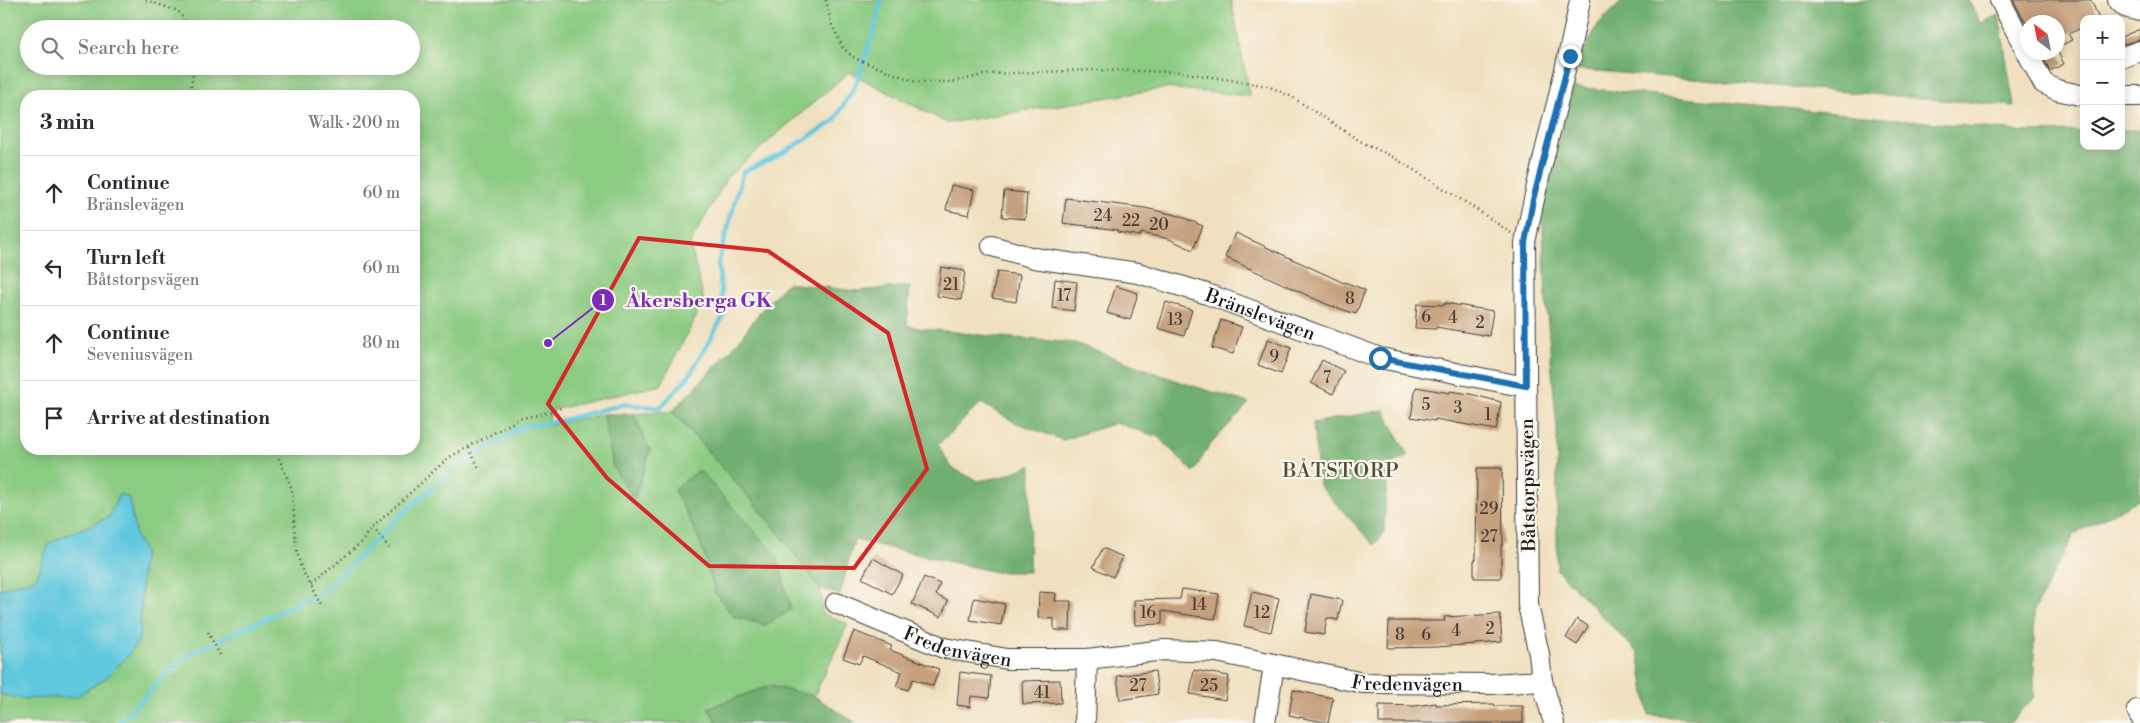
<!DOCTYPE html>
<html lang="en">
<head>
<meta charset="utf-8">
<style>
  :root { --surface:#fff; --page:#f7f7f7; --text:#2b2b33; --muted:#7c7c81; --line:#e1e1e2 }
  body { margin:0; font-family:"Libre Bodoni",serif; background:var(--page); color:var(--text) }
  .controls { position:absolute; right:15px; top:15px; display:grid; overflow:hidden; border-radius:10px; box-shadow:0 2px 12px #0003 }
  .controls button { width:45px; height:45px; display:grid; place-items:center; padding:0; border:0; border-bottom:1px solid var(--line); background:var(--surface); color:var(--text); font:25px sans-serif }
  .compass { position:absolute; left:2020px; top:15px; width:45px; height:45px; border-radius:50%; background:var(--surface); box-shadow:0 2px 12px #0003; rotate:328deg }
  .stop { position:absolute; width:15px; height:15px; margin:-11px; border:4px solid #1f6fb2; border-radius:50%; background:#fff }
  .stop.end { background:#1f6fb2; border-color:#fff; box-shadow:0 1px 5px #0008 }
  .list { margin:0; padding:0; list-style:none }
  h2 { display:flex; justify-content:space-between; align-items:center; height:65px; margin:0; padding:0 20px; font-size:21px }
  h2 small { font-size:16px; font-weight:400; color:var(--muted) }
  .list li { display:grid; grid-template-columns:32px 1fr auto; gap:15px; align-items:center; box-sizing:border-box; height:75px; padding:0 20px; border-top:1px solid var(--line) }
  .list b { display:block; font-size:19px; white-space:nowrap }
  .list p { margin:0; font-size:16px; white-space:nowrap; color:var(--muted) }
  .list em { font-size:16px; font-style:normal; color:var(--muted) }
  .icon { flex:none; width:28px; height:28px; fill:none; stroke:currentColor; stroke-width:2; stroke-linecap:round; stroke-linejoin:round }
  .map { position:relative; flex:none; width:2140px; height:723px; overflow:hidden }
  .search { position:absolute; background:var(--surface); box-shadow:0 2px 12px #0003; left:20px; top:20px; width:400px; height:55px; display:flex; align-items:center; gap:12px; box-sizing:border-box; padding:0 18px; border-radius:28px; color:var(--muted); font-size:19px }
  .panel { position:absolute; background:var(--surface); box-shadow:0 2px 12px #0003; left:20px; top:90px; width:400px; height:365px; border-radius:20px }
  .map>svg:first-child { display:block }
  .green { fill:#8bcb82; stroke:#54744f; fill-rule:evenodd }
  .forest { fill:#70af70; stroke:#466646 }
  .water { fill:#61c8de; stroke:#3e727d }
  .lines { fill:none; stroke-linecap:round; stroke-linejoin:round }
  .stream { stroke:#61c8de; stroke-width:4.5 }
  .building { fill:#c5a07d }
  .minor-casing { stroke:#3c3935; stroke-width:22 }
  .path { stroke:#3c3935; stroke-width:2.5; stroke-dasharray:1 4; stroke-linecap:butt }
  .minor { stroke:#fff; stroke-width:20 }
  .route { stroke:#1f6fb2; stroke-width:6 }
  .marked { fill:none; stroke:#d62828; stroke-width:4; stroke-linejoin:round }
  .labels { text-anchor:middle; stroke-width:4.5; stroke-linejoin:round; paint-order:stroke }
  .number-label { font-size:16px; fill:#463d34 }
  .street-label { font-size:19px; fill:#1c1c1c; stroke:#fbf7ec }
  .neighbourhood-label { font-size:20px; letter-spacing:1px; fill:#574a3e; stroke:#fbf7ec }
  .leader { fill:none; stroke:#7b2cbf; stroke-width:2 }
  .callout-dot { fill:#7b2cbf; stroke:#fbf7ec; stroke-width:2 }
  .mark-label { font-size:15px; text-anchor:middle; font-weight:bold; fill:#fff }
  .callout-label { font-size:20px; text-anchor:middle; font-weight:bold; fill:#7b2cbf; stroke:#fbf7ec; stroke-width:4.5; stroke-linejoin:round; paint-order:stroke }
</style>
</head>
<body>
<div class="map">
<svg width="2140" height="723" viewBox="0 0 2140 723">
  <rect width="100%" height="100%" fill="#fbf7ec"/>
  <filter id="ink" filterUnits="userSpaceOnUse"><feTurbulence type="fractalNoise" baseFrequency=".02" numOctaves="2"/><feDisplacementMap in="SourceGraphic" scale="10" xChannelSelector="R" yChannelSelector="G"/><feConvolveMatrix kernelMatrix="1 2 1 2 8 2 1 2 1" color-interpolation-filters="sRGB"/></filter>
  <filter id="wash" filterUnits="userSpaceOnUse"><feTurbulence type="fractalNoise" baseFrequency=".0096" numOctaves="4" result="noise"/><feDisplacementMap in="SourceGraphic" scale="20" xChannelSelector="R" yChannelSelector="G"/><feGaussianBlur stdDeviation="1.12" result="paint"/><feColorMatrix in="noise" values="0 0 0 0 0 0 0 0 0 0 0 0 0 0 0 0 0 1.4 0 .05"/><feComposite in="paint" operator="in"/></filter>
  <g filter="url(#wash)">
    <rect width="100%" height="100%" fill="#f0e0c0"/>
    <!-- green -->
    <path class="green" d="M 0,0 L 1231,0 L 1250,96 L 1166,88 L 947,123 L 849,72 L 727,177 L 690,244 L 704,301 L 661,385 L 552,410 L 546,426 L 604,414 L 613,467 L 634,499 L 650,450 L 633,414 L 672,411 L 769,520 L 820,588 L 823,614 L 848,624 L 814,696 L 769,686 L 708,708 L 718,723 L 0,723 ZM 29,29 L 411,29 L 411,66 L 29,66 ZM 26,96 L 414,96 L 414,449 L 26,449 Z"/>
    <!-- forest -->
    <path class="forest" d="M 1624,0 L 1968,0 L 1981,23 L 1999,15 L 2014,106 L 1573,69 L 1599,23 Z
      M 1573,87 L 2026,132 L 2084,131 L 2084,146 L 2121,146 L 2121,130 L 2140,130 L 2140,499 L 2074,534 L 2034,610 L 2034,697 L 2010,723 L 1743,723 L 1649,715 L 1638,653 L 1557,570 L 1557,430 L 1546,301 L 1542,202 Z
      M 787,283 L 857,291 L 910,286 L 907,325 L 918,328 L 999,337 L 1075,343 L 1180,382 L 1249,403 L 1208,447 L 1194,472 L 1158,437 L 1116,423 L 1063,440 L 1014,422 L 981,403 L 938,445 L 952,468 L 978,481 L 1001,477 L 1031,465 L 1029,572 L 996,572 L 854,540 L 840,595 L 820,588 L 769,520 L 672,411 L 733,348 L 763,308 Z
      M 1384,410 L 1408,456 L 1391,464 L 1386,493 L 1384,533 L 1374,545 L 1319,485 L 1313,423 Z
      M 633,414 L 650,450 L 634,500 L 613,467 L 604,414 Z
      M 699,470 L 777,556 L 791,610 L 766,625 L 734,617 L 715,593 L 700,541 L 674,489 Z
      M 769,686 L 814,696 L 856,723 L 718,723 L 708,708 Z"/>
    <!-- water -->
    <path class="water" d="M 119,494 L 129,498 L 136,536 L 144,552 L 142,569 L 140,637 L 130,654 L 106,678 L 75,697 L 23,699 L 0,694 L 0,589 L 36,579 L 49,543 L 109,517 Z"/>
    <g class="lines">
      <!-- stream -->
      <path class="stream" d="M 119,723 L 176,664 L 190,654 L 325,590 L 402,514 L 454,469 L 520,427 L 559,421 L 624,404 L 660,408 L 689,376 L 724,315 L 718,264 L 743,172 L 780,155 L 834,121 L 855,86 L 876,25 L 881,0"/>
    </g>
    <g id="blocks">
      <!-- building -->
      <path class="building" d="M 2013,0 L 2091,0 L 2099,19 L 2084,19 L 2084,27 L 2068,34 L 2072,40 L 2058,47 L 2058,22 L 2025,22 Z
        M 2140,29 L 2140,39 L 2121,45 L 2121,37 Z
        M 2041,52 L 2058,52 L 2064,64 L 2050,71 Z
        M 951,185 L 974,190 L 969,215 L 946,210 Z
        M 1004,191 L 1027,193 L 1025,219 L 1002,217 Z
        M 1066,198 L 1145,208 L 1180,216 L 1203,226 L 1193,250 L 1169,239 L 1141,233 L 1140,236 L 1117,232 L 1118,230 L 1063,223 Z
        M 1236,233 L 1344,283 L 1345,282 L 1365,290 L 1356,314 L 1326,304 L 1225,257 Z
        M 941,267 L 965,271 L 961,300 L 937,296 Z
        M 997,272 L 1020,275 L 1016,302 L 992,298 Z
        M 1055,279 L 1077,282 L 1074,311 L 1052,308 Z
        M 1116,286 L 1138,293 L 1130,320 L 1107,313 Z
        M 1166,302 L 1192,310 L 1184,336 L 1158,328 Z
        M 1445,303 L 1493,311 L 1489,336 L 1436,327 L 1436,329 L 1415,328 L 1417,304 L 1445,305 Z
        M 1221,320 L 1242,327 L 1233,354 L 1212,348 Z
        M 1268,339 L 1291,348 L 1281,374 L 1258,365 Z
        M 1322,360 L 1344,371 L 1333,394 L 1311,383 Z
        M 1416,387 L 1450,393 L 1450,391 L 1470,394 L 1501,402 L 1496,430 L 1435,419 L 1435,421 L 1411,417 Z
        M 1477,468 L 1502,468 L 1503,545 L 1501,545 L 1501,578 L 1474,578 L 1474,560 L 1476,560 Z
        M 1103,548 L 1123,557 L 1113,577 L 1093,567 Z
        M 873,558 L 903,575 L 892,594 L 862,578 Z
        M 924,577 L 940,584 L 936,595 L 948,601 L 941,617 L 912,604 Z
        M 1182,589 L 1219,594 L 1215,619 L 1162,611 L 1162,624 L 1135,625 L 1134,600 L 1180,599 Z
        M 1039,592 L 1056,593 L 1055,601 L 1071,601 L 1070,630 L 1054,630 L 1054,619 L 1038,618 Z
        M 1252,592 L 1279,598 L 1271,632 L 1244,626 Z
        M 1311,594 L 1342,600 L 1338,620 L 1327,618 L 1324,635 L 1305,632 Z
        M 974,598 L 1005,604 L 1001,625 L 970,620 Z
        M 1500,614 L 1502,642 L 1437,647 L 1388,648 L 1389,621 L 1445,621 L 1444,617 Z
        M 1577,619 L 1588,626 L 1577,645 L 1566,638 Z
        M 854,631 L 892,646 L 890,650 L 939,669 L 933,686 L 913,679 L 908,690 L 896,686 L 902,672 L 863,656 L 859,664 L 843,658 Z
        M 1194,670 L 1229,676 L 1225,700 L 1190,694 Z
        M 1155,671 L 1158,694 L 1120,700 L 1117,676 Z
        M 960,672 L 991,676 L 989,698 L 971,696 L 970,707 L 957,705 Z
        M 1060,680 L 1061,703 L 1023,704 L 1022,681 Z
        M 1293,690 L 1333,698 L 1328,723 L 1289,715 Z
        M 1436,703 L 1436,705 L 1494,704 L 1495,706 L 1523,706 L 1523,723 L 1379,723 L 1379,705 L 1415,706 Z"/>
    </g>
  </g>
  <g filter="url(#ink)">
    <use href="#blocks" fill-opacity="0" stroke="#3c3935" stroke-width="1"/>
    <g class="lines">
      <!-- minor casing -->
      <g class="minor-casing">
        <g id="minor">
          <path d="M 2000,0 L 2043,83 L 2057,90 L 2084,96"/>
          <path d="M 2118,0 L 2125,7 L 2140,11"/>
          <path d="M 2121,58 L 2140,51"/>
          <path d="M 2121,96 L 2140,96"/>
          <path id="s1" d="M 992,246 L 1034,258 L 1138,273 L 1207,294 L 1380,358 L 1526,387"/>
          <path id="s2" d="M 836,603 L 944,648 L 1007,659 L 1087,659 L 1164,650 L 1217,652 L 1363,683 L 1491,684 L 1542,681"/>
          <path d="M 2137,710 L 2140,716"/>
          <path d="M 1085,723 L 1087,659"/>
          <path d="M 1265,723 L 1274,665"/>
          <path d="M 1554,723 L 1542,681 L 1539,654 L 1528,605 L 1525,243 C 1540,161 1565,82 1580,0"/>
        </g>
      </g>
      <!-- path -->
      <path class="path" d="M 146,0 L 178,11 L 191,29
        M 826,0 L 831,23 L 843,48 L 854,58 L 916,82 L 953,82 L 988,74 L 1094,70 L 1180,72 L 1268,86 L 1292,97 L 1360,141 L 1393,157 L 1470,205 L 1511,233
        M 190,96 L 194,66
        M 469,448 L 480,470
        M 275,449 L 292,489 L 296,548 L 301,568 L 323,608
        M 373,528 L 389,548
        M 311,585 L 363,541 L 372,528 L 448,458 L 521,418 L 543,414 L 564,407
        M 208,632 L 220,655"/>
      <!-- minor -->
      <use href="#minor" class="minor"/>
    </g>
  </g>
  <g class="lines" filter="url(#ink)">
    <!-- route -->
    <path class="route" d="M 1380,358 L 1526,386 L 1525,243 L 1533,200 L 1570,56"/>
  </g>
  <!-- marked area -->
  <path class="marked" d="M 639,238 L 768,251 L 888,333 L 927,469 L 854,568 L 709,566 L 607,478 L 548,404 Z"/>
  <g class="labels">
    <!-- number labels -->
    <g class="number-label">
      <text x="1103" y="221">24</text>
      <text x="1131" y="226">22</text>
      <text x="1159" y="230">20</text>
      <text x="951" y="290">21</text>
      <text x="1064" y="301">17</text>
      <text x="1350" y="304">8</text>
      <text x="1426" y="322">6</text>
      <text x="1453" y="323">4</text>
      <text x="1175" y="325">13</text>
      <text x="1480" y="328">2</text>
      <text x="1274" y="362">9</text>
      <text x="1327" y="383">7</text>
      <text x="1426" y="410">5</text>
      <text x="1458" y="413">3</text>
      <text x="1488" y="420">1</text>
      <text x="1489" y="514">29</text>
      <text x="1489" y="542">27</text>
      <text x="1199" y="610">14</text>
      <text x="1148" y="618">16</text>
      <text x="1262" y="618">12</text>
      <text x="1490" y="634">2</text>
      <text x="1456" y="636">4</text>
      <text x="1400" y="640">8</text>
      <text x="1426" y="640">6</text>
      <text x="1138" y="691">27</text>
      <text x="1209" y="691">25</text>
      <text x="1042" y="698">41</text>
    </g>
    <!-- street labels -->
    <g class="street-label">
      <text dy="7" stroke="none"><textPath href="#s1" startOffset="278">Bränslevägen</textPath></text>
      <text transform="translate(1527 485) rotate(-91)" y="7">Båtstorpsvägen</text>
      <text dy="7" stroke="none"><textPath href="#s2" startOffset="130">Fredenvägen</textPath></text>
      <text dy="7" stroke="none"><textPath href="#s2" startOffset="585">Fredenvägen</textPath></text>
    </g>
    <!-- neighbourhood labels -->
    <g class="neighbourhood-label">
      <text x="1341" y="477">BÅTSTORP</text>
    </g>
  </g>
  <!-- callouts -->
  <path class="leader" d="M548 343L603 300"/>
  <g class="callout-dot">
    <circle cx="548" cy="343" r="5"/>
    <circle cx="603" cy="300" r="12"/>
  </g>
  <g class="mark-label">
    <text x="603" y="305">1</text>
  </g>
  <g class="callout-label">
    <text x="699" y="307">Åkersberga GK</text>
  </g>
</svg>
<div class="controls">
<button>+</button>
<button>−</button>
<button><svg class="icon" aria-label="layers" viewBox="0 0 24 24"><path d="M12 4l9 5-9 5-9-5zM3 14l9 5 9-5"/></svg></button>
</div>
<svg class="compass" viewBox="-18 -18 36 36"><path d="M0-13l5 13h-10z" fill="#e53935"/><path d="M0 13l5-13h-10z" fill="#7c7c81"/></svg>
<div class="stop" style="left:1380px;top:358px"></div>
<div class="stop end" style="left:1570px;top:56px"></div>
<div class="search"><svg class="icon" aria-label="search" viewBox="0 0 24 24"><circle cx="10" cy="10" r="6"/><path d="M15 15l6 6"/></svg>Search here</div>
<section class="panel">
<h2>3 min<small>Walk · 200 m</small></h2>
<ul class="list">
<li><svg class="icon" aria-label="ahead" viewBox="0 0 24 24"><path d="M12 20V5M6 11l6-6 6 6"/></svg><div><b>Continue</b><p>Bränslevägen</p></div><em>60 m</em></li>
<li><svg class="icon" aria-label="left" viewBox="0 0 24 24"><path d="M17 20v-9H6M10 6l-5 5 5 5"/></svg><div><b>Turn left</b><p>Båtstorpsvägen</p></div><em>60 m</em></li>
<li><svg class="icon" aria-label="ahead" viewBox="0 0 24 24"><path d="M12 20V5M6 11l6-6 6 6"/></svg><div><b>Continue</b><p>Seveniusvägen</p></div><em>80 m</em></li>
<li><svg class="icon" aria-label="arrive" viewBox="0 0 24 24"><path d="M6 21V4h12l-3 4 3 4H6"/></svg><div><b>Arrive at destination</b></div></li>
</ul>
</section>
</div>
</body>
</html>
